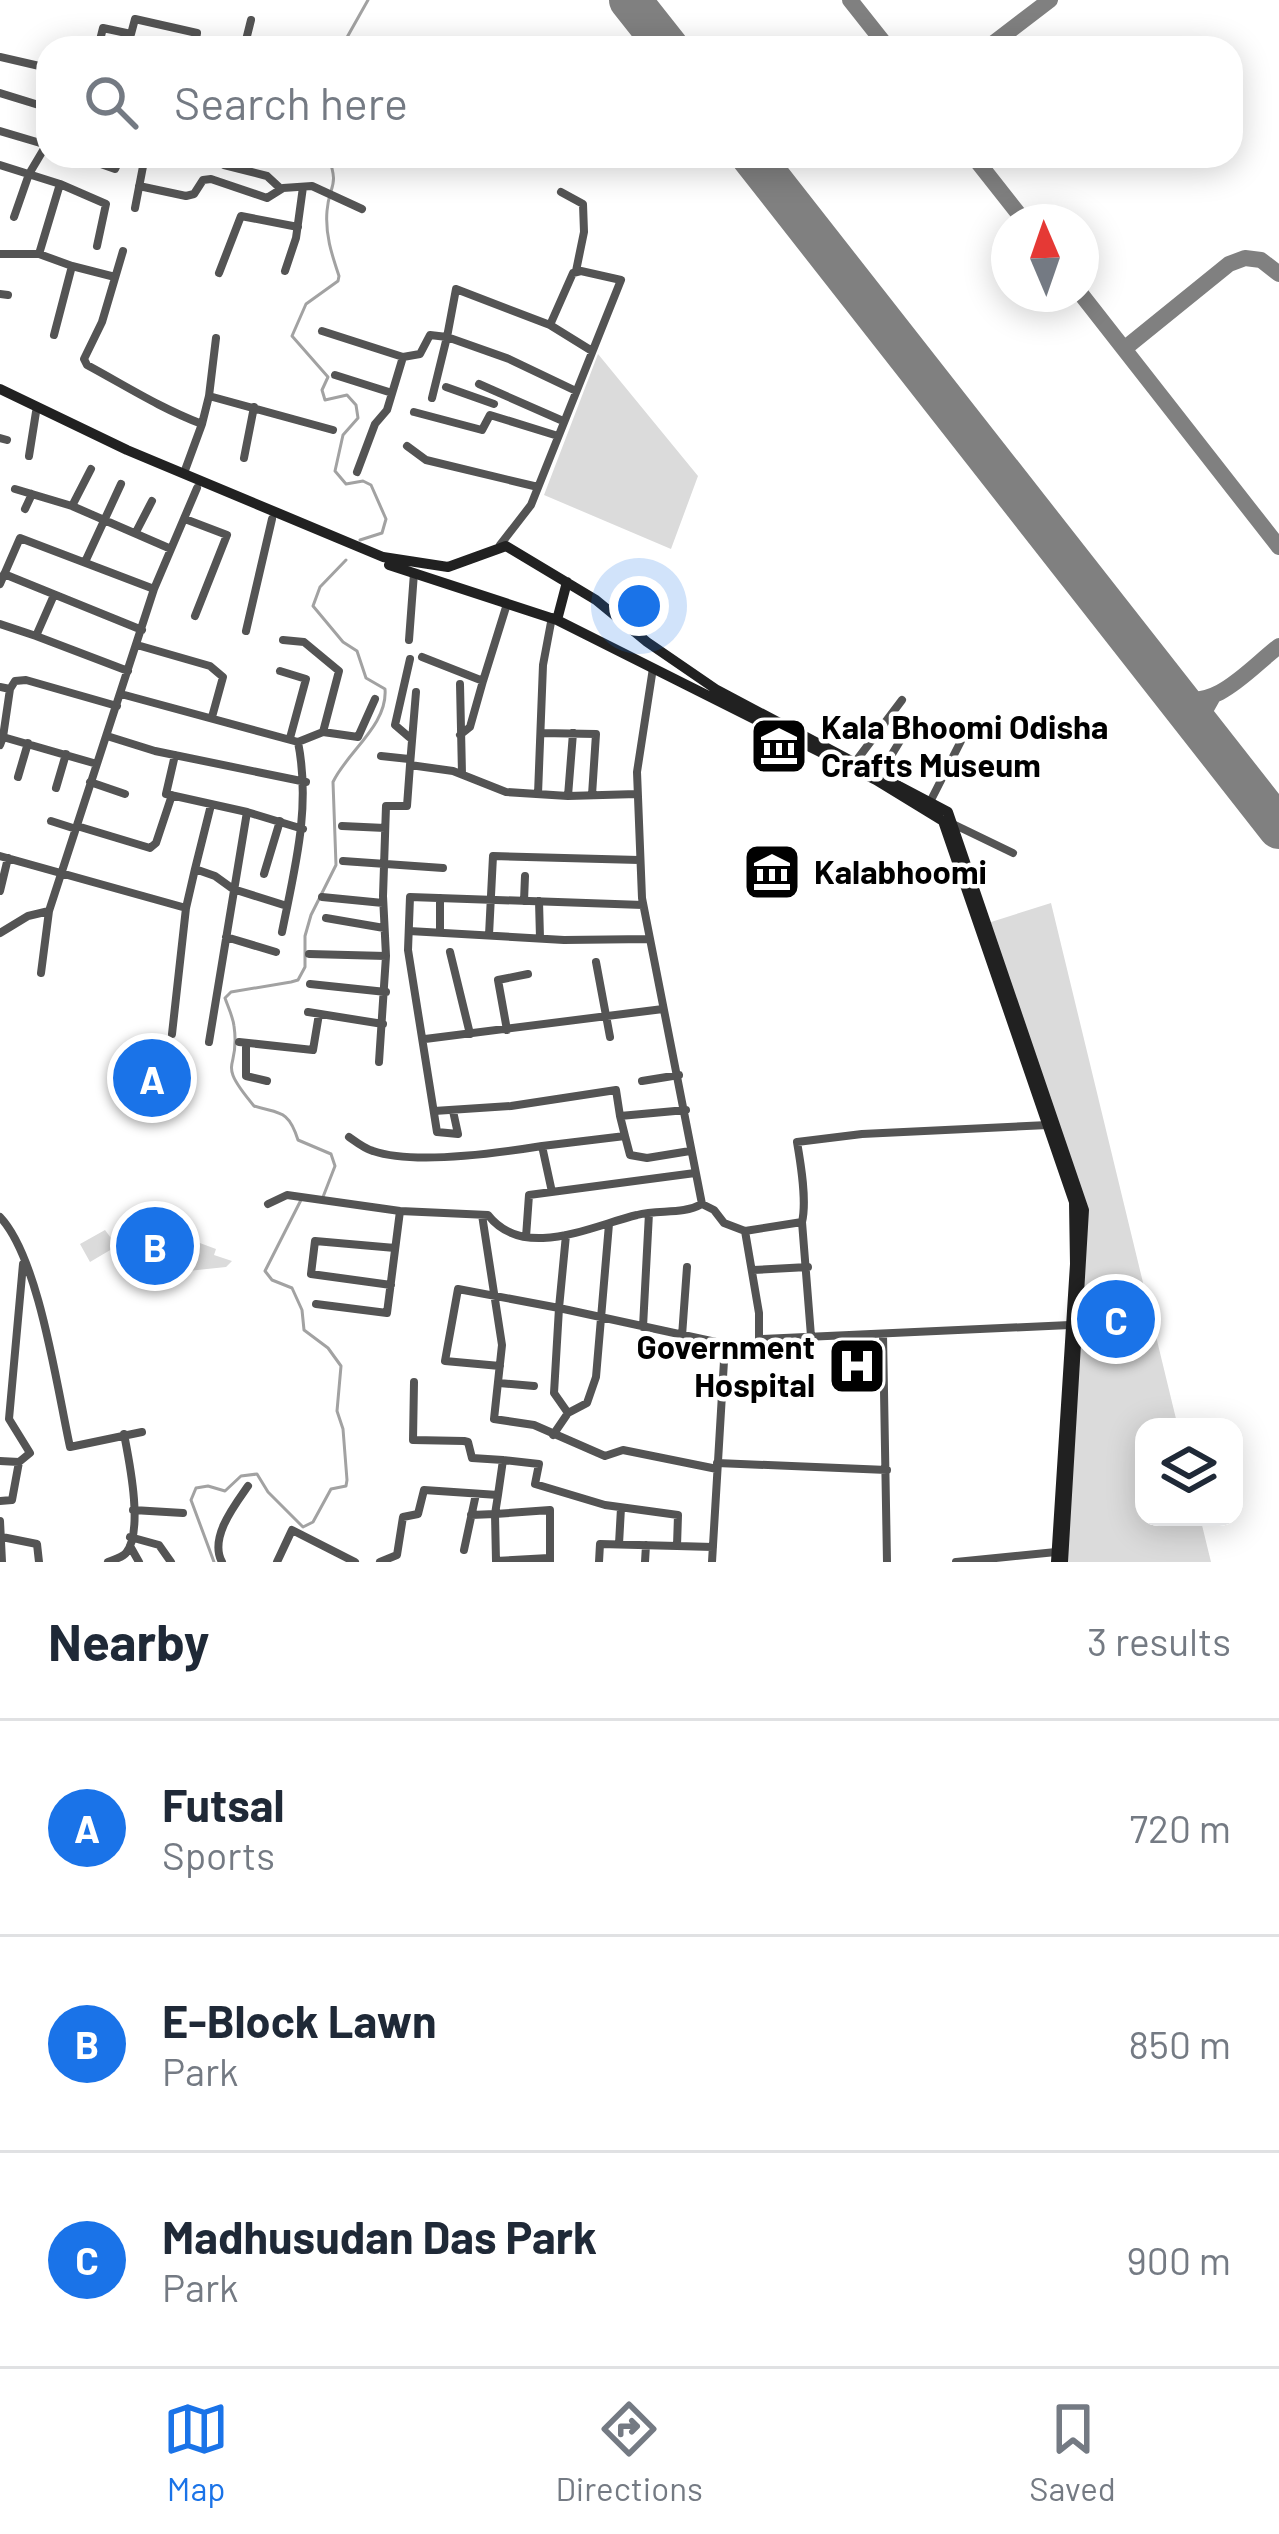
<!DOCTYPE html>
<html lang="en">
<head>
<meta charset="utf-8">
<style>
  :root { --surface:#fff; --page:#f6f6f7; --text:#1f2937; --muted:#747a83; --line:#e0e1e3; --accent:#1a73e8 }
  body { margin:0; font-family:Barlow,sans-serif; background:var(--page); color:var(--text) }
  .controls { position:absolute; right:36px; bottom:36px; display:grid; overflow:hidden; border-radius:24px; box-shadow:0 6px 30px #0003 }
  .controls button { width:108px; height:108px; display:grid; place-items:center; padding:0; border:0; border-bottom:3px solid var(--line); background:var(--surface); color:var(--text); font:60px sans-serif }
  .compass { position:absolute; left:991px; top:204px; width:108px; height:108px; border-radius:50%; background:var(--surface); box-shadow:0 6px 30px #0003; rotate:358deg }
  .you { position:absolute; left:639px; top:606px; width:42px; height:42px; margin:-30px; border:9px solid #fff; border-radius:50%; background:#1a73e8; box-shadow:0 0 0 18px #1a73e833 }
  .badge { display:grid; place-items:center; width:78px; height:78px; border-radius:50%; background:var(--accent); color:#fff; font-size:39px; font-weight:700 }
  .pin { position:absolute; translate:-50% -50%; border:6px solid #fff; box-shadow:0 3px 12px #0006 }
  .list { margin:0; padding:0; list-style:none }
  h2 { display:flex; justify-content:space-between; align-items:center; height:156px; margin:0; padding:0 48px; font-size:51px }
  h2 small { font-size:39px; font-weight:400; color:var(--muted) }
  .list li { display:grid; grid-template-columns:78px 1fr auto; gap:36px; align-items:center; box-sizing:border-box; height:216px; padding:0 48px; border-top:3px solid var(--line) }
  .list b { display:block; font-size:45px; white-space:nowrap }
  .list p { margin:0; font-size:39px; white-space:nowrap; color:var(--muted) }
  .list em { font-size:39px; font-style:normal; color:var(--muted) }
  .icon { flex:none; width:66px; height:66px; fill:none; stroke:currentColor; stroke-width:2; stroke-linecap:round; stroke-linejoin:round }
  .map { position:relative; flex:none; width:1279px; height:1562px; overflow:hidden }
  .search { position:absolute; background:var(--surface); box-shadow:0 6px 30px #0003; left:36px; right:36px; top:36px; height:132px; display:flex; align-items:center; gap:30px; box-sizing:border-box; padding:0 42px; border-radius:36px; color:var(--muted); font-size:45px }
  .sheet { height:804px; background:var(--surface) }
  nav { display:flex; justify-content:space-around; align-items:center; box-sizing:border-box; height:168px; border-top:3px solid var(--line); background:var(--surface); font-size:33px; color:var(--muted) }
  nav a { display:grid; justify-items:center; gap:6px }
  nav .on { color:var(--accent) }
  .map>svg:first-child { display:block }
  .green { fill:#dbdbdb }
  .lines { fill:none; stroke-linecap:round; stroke-linejoin:round }
  .stream { stroke:#a2a2a2; stroke-width:3 }
  .taxiway { stroke:#808080; stroke-width:16 }
  .runway { stroke:#808080; stroke-width:42 }
  .minor { stroke:#545454; stroke-width:8 }
  .secondary { stroke:#212121; stroke-width:10 }
  .labels { text-anchor:middle; stroke-width:9; stroke-linejoin:round; paint-order:stroke }
  .poi-label { font-size:33px; font-weight:bold; fill:#000; stroke:#fff; text-anchor:start }
</style>
</head>
<body>
<div class="map">
<svg width="1279" height="1562" viewBox="0 0 1279 1562">
  <rect width="100%" height="100%" fill="#fff"/>
  <!-- green -->
  <path class="green" d="M 598,354 L 698,476 L 671,549 L 544,495 Z
    M 1051,903 L 1178,1427 L 1144,1427 L 1144,1517 L 1200,1517 L 1211,1562 L 1063,1562 L 1088,1211 L 988,923 Z
    M 133,1059 L 177,1071 L 171,1097 L 127,1085 Z
    M 121,1226 L 141,1232 L 143,1227 L 173,1238 L 171,1243 L 183,1249 L 189,1239 L 216,1249 L 214,1255 L 232,1261 L 226,1267 L 188,1271 L 179,1264 L 175,1270 L 161,1263 L 145,1264 Z
    M 105,1230 L 117,1246 L 90,1262 L 80,1244 Z"/>
  <g class="lines">
    <!-- stream -->
    <path class="stream" d="M 341,48 L 368,0
      M 328,156 C 340,188 329,184 327,211 C 325,235 332,255 339,276 L 338,281 L 306,304 L 292,336 L 328,377 L 322,390 L 325,400 L 347,395 L 356,405 L 358,418 L 343,435 L 335,471 L 346,484 L 363,481 L 371,485 L 386,519 L 382,533 L 360,540
      M 323,1197 L 335,1166 L 331,1154 L 298,1140 C 288,1108 278,1114 254,1106 C 214,1058 241,1073 234,1026 C 233,1017 228,1007 225,998 L 231,992 L 291,982 L 298,980 L 305,967 L 305,936 L 311,915 L 336,865 L 333,782 C 347,752 388,725 385,689 L 366,678 L 357,651 L 343,642 L 313,606 L 320,587 L 346,560
      M 214,1562 L 191,1500 L 196,1488 L 208,1486 L 225,1491 L 241,1476 L 257,1474 L 268,1492 L 303,1527 L 313,1522 L 331,1489 L 346,1486 L 347,1480 L 343,1429 L 337,1411 L 341,1366 L 328,1348 L 304,1330 L 302,1310 L 292,1288 L 272,1280 L 265,1271 L 302,1198"/>
    <!-- taxiway -->
    <path class="taxiway" d="M 850,0 L 888,48
      M 987,48 L 1050,0
      M 973,156 L 1025,222
      M 1081,294 L 1279,547
      M 1124,349 L 1229,264 L 1245,258 L 1261,260 L 1279,274
      M 1176,696 C 1214,713 1250,668 1279,646
      M 1207,736 L 1203,714 L 1212,698"/>
    <!-- runway -->
    <path class="runway" d="M 630,0 L 668,48
      M 752,156 L 1279,828"/>
    <!-- minor -->
    <path class="minor" d="M 98,48 L 103,28 L 131,34 L 135,19 L 197,33 L 195,45 L 209,48
      M 244,48 L 251,20
      M 0,57 L 48,68
      M 0,93 L 42,106
      M 0,131 L 47,145
      M 78,156 L 115,169 L 121,156
      M 225,156 L 224,165 L 267,176 L 281,189
      M 0,165 L 60,184 L 39,254 L 0,254
      M 60,184 L 106,204 L 97,246
      M 139,186 L 186,196 L 194,194 L 203,180 L 211,179 L 267,198 L 283,188 L 312,186 L 362,209
      M 561,192 L 583,204 L 584,232 L 576,271
      M 135,208 L 145,156
      M 14,217 L 29,174 L 48,142
      M 123,251 L 102,322 L 84,359 L 87,365 C 126,386 160,408 202,424 L 209,396 L 333,430
      M 39,254 L 72,266 L 54,335
      M 72,266 L 115,277
      M 285,271 L 296,238 L 303,187
      M 219,273 L 241,216 L 298,227
      M 0,294 L 8,295
      M 322,331 L 403,357 L 420,354 L 430,335 L 447,337 L 432,398
      M 335,375 L 392,393
      M 479,384 L 563,421
      M 446,387 L 494,404
      M 576,391 L 509,359 L 447,337 L 456,289 L 550,325 L 592,351
      M 209,396 L 216,338
      M 414,412 L 482,430 L 490,415 L 558,436
      M 0,438 L 7,440
      M 407,446 L 426,460 L 538,487
      M 29,456 L 36,412
      M 244,458 L 254,407
      M 357,472 L 375,424 L 387,410 L 403,357
      M 184,473 L 202,424
      M 15,489 L 72,506 L 171,549
      M 72,506 L 91,469
      M 25,509 L 32,494
      M 185,519 L 227,535 L 195,616
      M 136,532 L 152,501
      M 500,545 L 531,505 L 621,280 L 581,271 L 573,273 L 550,325
      M 85,562 L 121,484
      M 4,574 L 142,630
      M 0,584 L 20,538 L 154,589
      M 54,595 L 36,636 L 128,671
      M 0,624 L 36,636
      M 246,631 L 272,519
      M 283,640 L 304,642 L 339,671 L 323,732
      M 409,640 L 414,573
      M 137,645 L 210,666 L 223,677 L 212,717
      M 422,657 L 483,681 L 507,604
      M 280,671 L 306,679 L 290,738
      M 460,684 L 462,774
      M 0,687 L 10,689 L 3,737
      M 10,689 L 15,681 L 26,680 L 117,706
      M 121,694 L 298,742 C 311,808 295,867 282,932
      M 541,733 L 596,734 L 592,795
      M 460,735 L 470,727 L 483,681
      M 107,736 L 155,751 L 306,782
      M 409,737 L 395,725 L 410,659
      M 298,742 L 323,732 L 358,737 L 375,699
      M 0,745 L 3,737 L 97,764
      M 175,755 L 166,794 L 247,812
      M 381,756 L 409,759
      M 856,761 L 902,700
      M 410,765 L 416,692
      M 880,774 L 906,731
      M 18,777 L 28,743
      M 90,782 L 125,794
      M 56,788 L 66,754
      M 538,794 L 543,665 L 552,617
      M 568,796 L 573,733
      M 931,800 L 961,741
      M 211,805 L 195,869 L 215,876 L 233,889 L 287,906
      M 51,821 L 76,829
      M 955,825 L 1013,853
      M 77,826 L 150,848 L 156,843 L 172,795
      M 342,826 L 385,828
      M 0,856 L 186,908 L 172,1034
      M 343,861 L 443,868
      M 264,874 L 280,821
      M 0,891 L 8,858
      M 322,897 L 383,903
      M 524,901 L 525,876
      M 539,901 L 540,938
      M 186,908 L 195,869
      M 326,918 L 384,928
      M 409,931 L 564,940 L 650,939
      M 440,932 L 440,898
      M 0,933 L 28,916 L 49,911 L 154,589 L 197,488
      M 489,935 L 493,856 L 639,860
      M 226,937 L 276,952
      M 450,952 L 470,1034
      M 309,954 L 386,956 L 383,896 L 386,806 L 407,806 L 410,765 L 453,771 L 506,792 L 568,796 L 637,794
      M 596,962 L 610,1037
      M 41,973 L 49,911
      M 310,984 L 386,992
      M 308,1012 L 383,1024
      M 507,1030 L 498,980 L 528,974
      M 425,1039 L 663,1009
      M 209,1042 L 247,812 L 303,829
      M 239,1042 L 313,1050 L 319,1014
      M 246,1043 L 246,1076 L 267,1081
      M 379,1062 L 386,956
      M 642,1081 L 679,1075
      M 434,1111 L 511,1106 L 616,1090 L 620,1116
      M 453,1111 L 458,1134 L 437,1132 L 408,950 L 410,897 L 643,905
      M 625,1136 L 630,1155 L 647,1158 L 690,1151
      M 349,1137 C 356,1142 365,1149 373,1151 C 414,1165 499,1153 542,1146 L 552,1192
      M 542,1146 L 625,1136 L 620,1116 L 686,1110
      M 268,1204 L 287,1195 L 400,1211 L 488,1215 C 524,1261 591,1226 637,1215 C 659,1209 682,1215 702,1204
      M 482,1215 L 502,1345 L 494,1419 L 534,1425 L 605,1456 L 623,1450 L 717,1469
      M 0,1217 C 39,1258 57,1388 70,1447 L 142,1432
      M 802,1222 L 811,1336
      M 745,1231 L 802,1222 C 807,1201 801,1165 797,1142 L 862,1134 L 1048,1125
      M 566,1235 L 559,1308 L 725,1344 L 759,1344 L 759,1313 L 745,1231 L 724,1223 L 714,1210 L 702,1204 L 642,898 L 637,772 L 653,668
      M 526,1237 L 529,1195 L 695,1173
      M 753,1270 L 808,1267
      M 391,1285 L 311,1274 L 315,1241 L 395,1248
      M 316,1304 L 387,1313 L 400,1211
      M 643,1327 L 649,1213
      M 883,1334 L 887,1562
      M 682,1336 L 687,1267
      M 761,1339 L 1070,1325
      M 500,1366 L 445,1361 L 458,1289 L 559,1308 L 554,1393 L 568,1413 L 553,1435
      M 499,1383 L 534,1386
      M 568,1413 L 587,1403 L 596,1377 L 609,1224
      M 503,1460 L 539,1464 L 535,1484 L 605,1505 L 678,1515 L 677,1546 L 713,1547
      M 0,1461 L 19,1462
      M 717,1463 L 887,1470
      M 498,1495 L 495,1514 L 550,1510 L 550,1562
      M 0,1501 L 12,1500 L 19,1462 L 30,1453 L 9,1419 L 23,1264
      M 133,1510 L 183,1513
      M 471,1515 L 495,1514 L 496,1561 L 549,1558
      M 0,1521 L 2,1562
      M 2,1537 L 37,1544 L 39,1562
      M 130,1537 L 159,1545 L 171,1562
      M 619,1544 L 621,1508
      M 130,1546 L 139,1562
      M 464,1550 L 476,1494
      M 108,1562 C 113,1560 123,1557 126,1553 C 144,1531 129,1460 124,1434
      M 222,1562 C 209,1538 234,1506 248,1486
      M 277,1562 L 292,1530 L 355,1562
      M 380,1562 L 397,1555 L 403,1517 L 418,1514 L 424,1490 L 498,1495 L 503,1460 L 472,1458 L 468,1442 L 464,1441 L 413,1440 L 414,1382
      M 599,1562 L 600,1544 L 677,1546
      M 645,1562 L 646,1545
      M 712,1562 L 725,1344
      M 956,1562 L 1056,1552"/>
    <!-- secondary -->
    <path class="secondary" d="M 0,389 L 127,450 L 383,557 L 448,567 L 506,546 L 596,600 L 647,642 L 717,690 L 948,812 L 1084,1210 L 1063,1562
      M 389,565 L 557,620 L 876,780 L 943,821 L 1074,1202 L 1075,1264 L 1056,1562
      M 557,620 L 567,582"/>
  </g>
  <!-- icons -->
  <defs>
    <g id="museum-square" transform="scale(3)"><rect x="-9" y="-9" width="18" height="18" rx="4" fill="#000" stroke="#fff"/><path d="M0-6L6-3V-2H-6V-3ZM-5-1h2V3h-2ZM-1-1h2V3h-2ZM3-1h2V3H3ZM-6 4H6V6H-6Z" fill="#fff"/></g>
    <g id="hospital-square" transform="scale(3)"><rect x="-9" y="-9" width="18" height="18" rx="4" fill="#000" stroke="#fff"/><path d="M-5-5h3v3.5h4V-5h3V5h-3V1.5h-4V5h-3Z" fill="#fff"/></g>
  </defs>
  <g fill-rule="evenodd">
    <use href="#museum-square" x="779" y="746"/>
    <use href="#museum-square" x="772" y="872"/>
    <use href="#hospital-square" x="857" y="1366"/>
  </g>
  <g class="labels">
    <!-- poi labels -->
    <g class="poi-label">
      <text x="821" y="739">Kala Bhoomi Odisha<tspan x="821" dy="38">Crafts Museum</tspan></text>
      <text x="814" y="884">Kalabhoomi</text>
      <text x="815" y="1359" text-anchor="end">Government<tspan x="815" dy="38">Hospital</tspan></text>
    </g>
  </g>
</svg>
<div class="controls">
<button><svg class="icon" aria-label="layers" viewBox="0 0 24 24"><path d="M12 4l9 5-9 5-9-5zM3 14l9 5 9-5"/></svg></button>
</div>
<svg class="compass" viewBox="-18 -18 36 36"><path d="M0-13l5 13h-10z" fill="#e53935"/><path d="M0 13l5-13h-10z" fill="#747a83"/></svg>
<div class="you"></div>
<div class="pin badge" style="left:152px;top:1078px">A</div>
<div class="pin badge" style="left:155px;top:1246px">B</div>
<div class="pin badge" style="left:1116px;top:1319px">C</div>
<div class="search"><svg class="icon" aria-label="search" viewBox="0 0 24 24"><circle cx="10" cy="10" r="6"/><path d="M15 15l6 6"/></svg>Search here</div>
</div>
<section class="sheet">
<h2>Nearby<small>3 results</small></h2>
<ul class="list">
<li><span class="badge">A</span><div><b>Futsal</b><p>Sports</p></div><em>720 m</em></li>
<li><span class="badge">B</span><div><b>E-Block Lawn</b><p>Park</p></div><em>850 m</em></li>
<li><span class="badge">C</span><div><b>Madhusudan Das Park</b><p>Park</p></div><em>900 m</em></li>
</ul>
</section>
<nav>
<a class="on"><svg class="icon" aria-label="map" viewBox="0 0 24 24"><path d="M3 6l6-2 6 2 6-2v14l-6 2-6-2-6 2zM9 4v14M15 6v14"/></svg>Map</a>
<a><svg class="icon" aria-label="directions" viewBox="0 0 24 24"><path d="M12 3l9 9-9 9-9-9zM9 14v-3h6M13 9l2 2-2 2"/></svg>Directions</a>
<a><svg class="icon" aria-label="saved" viewBox="0 0 24 24"><path d="M7 4h10v16l-5-4-5 4z"/></svg>Saved</a>
</nav>
</body>
</html>
